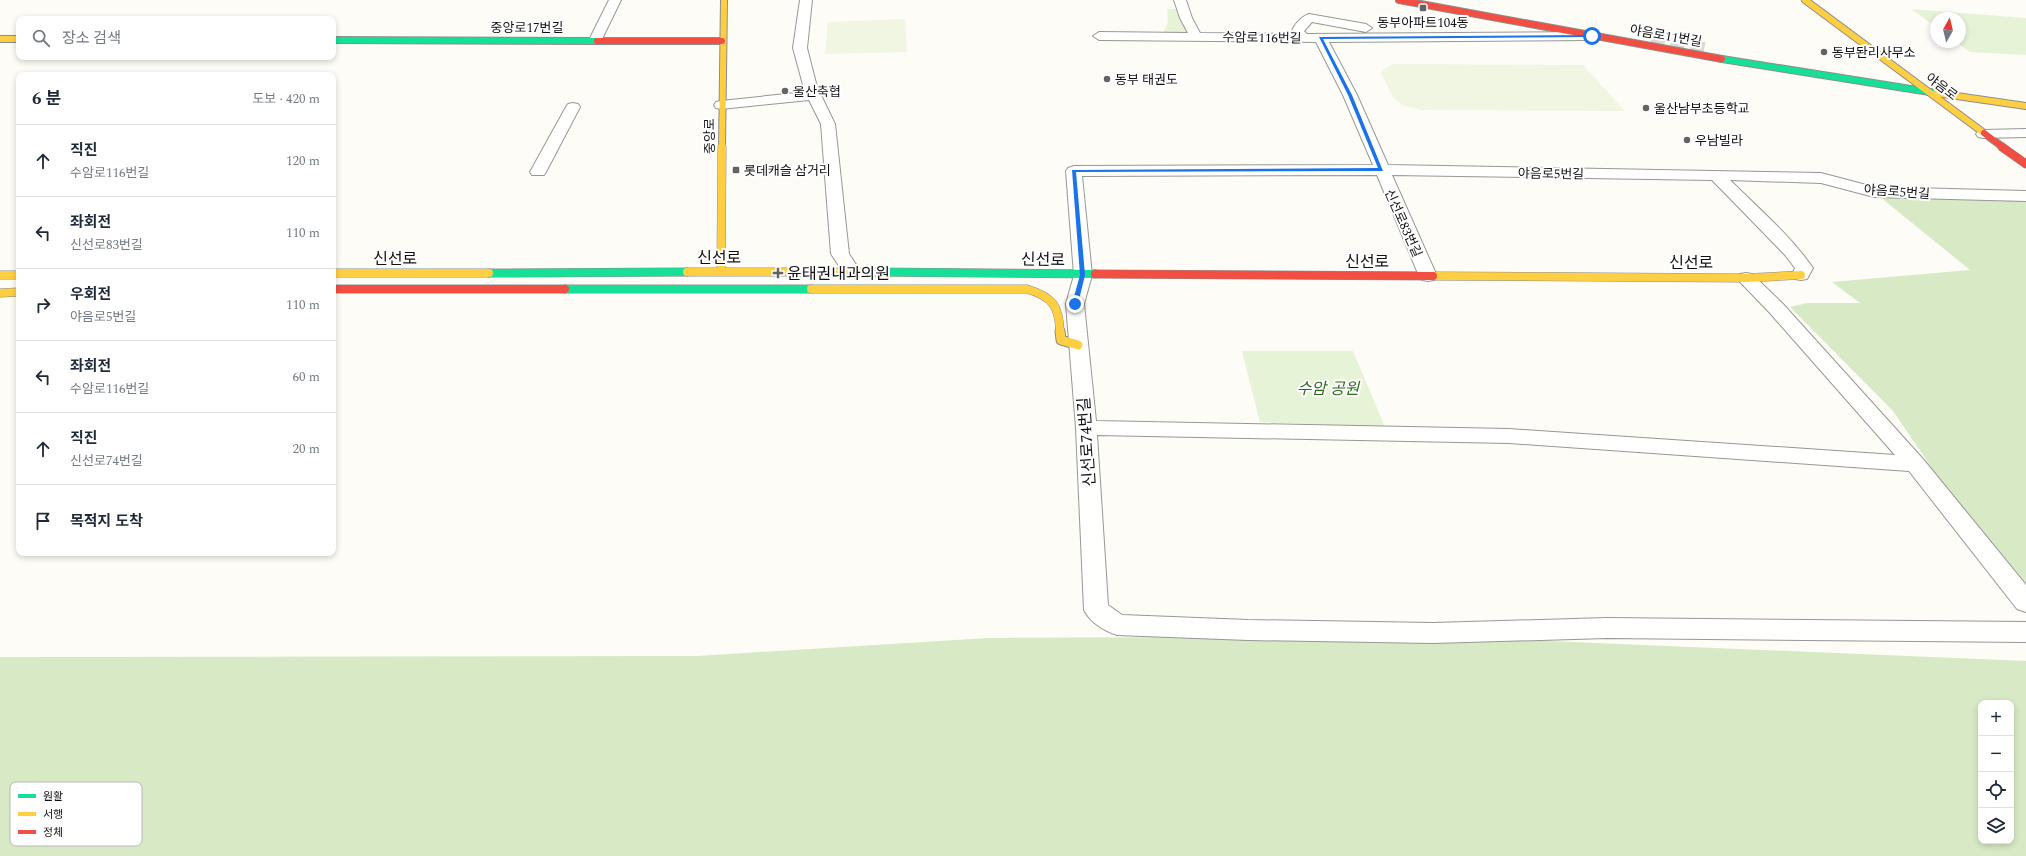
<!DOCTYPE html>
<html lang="ko">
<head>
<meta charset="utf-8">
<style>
  :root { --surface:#fff; --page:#f2f2f3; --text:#1f2937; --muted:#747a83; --line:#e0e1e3 }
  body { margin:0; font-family:Spectral,"Noto Sans KR",serif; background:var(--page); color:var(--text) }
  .controls { position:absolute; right:12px; bottom:12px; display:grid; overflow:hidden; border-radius:8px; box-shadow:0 2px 6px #0003 }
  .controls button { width:36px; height:36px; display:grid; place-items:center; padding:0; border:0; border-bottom:1px solid var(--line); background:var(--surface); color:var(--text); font:20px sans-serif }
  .compass { position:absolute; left:1930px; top:12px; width:36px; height:36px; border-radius:50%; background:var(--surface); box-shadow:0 2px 6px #0003; rotate:8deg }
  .stop { position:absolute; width:12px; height:12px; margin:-9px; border:3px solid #1a73e8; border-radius:50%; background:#fff }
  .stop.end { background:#1a73e8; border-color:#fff; box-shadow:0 1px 4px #0008 }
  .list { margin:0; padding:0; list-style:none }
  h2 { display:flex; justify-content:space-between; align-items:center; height:52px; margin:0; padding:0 16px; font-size:17px }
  h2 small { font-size:13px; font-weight:400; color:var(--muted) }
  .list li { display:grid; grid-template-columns:26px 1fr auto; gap:12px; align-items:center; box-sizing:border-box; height:72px; padding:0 16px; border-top:1px solid var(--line) }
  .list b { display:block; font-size:15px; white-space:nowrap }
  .list p { margin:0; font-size:13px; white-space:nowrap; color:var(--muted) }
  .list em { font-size:13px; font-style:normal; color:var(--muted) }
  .icon { flex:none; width:22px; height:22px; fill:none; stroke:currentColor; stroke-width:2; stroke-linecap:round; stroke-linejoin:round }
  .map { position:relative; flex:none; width:2026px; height:856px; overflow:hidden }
  .search { position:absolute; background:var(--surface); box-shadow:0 2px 6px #0003; left:16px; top:16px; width:320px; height:44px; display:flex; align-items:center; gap:10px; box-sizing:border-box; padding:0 14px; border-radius:8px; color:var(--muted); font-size:15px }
  .panel { position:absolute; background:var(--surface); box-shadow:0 2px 6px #0003; left:16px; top:72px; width:320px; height:484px; border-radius:8px }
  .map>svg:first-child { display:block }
  .green { fill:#e7f3d7 }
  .forest { fill:#d8eac5; fill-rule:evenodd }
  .pitch { fill:#f0f6e1 }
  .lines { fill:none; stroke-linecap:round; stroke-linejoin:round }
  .street-tunnel { stroke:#dad9d4; stroke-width:14; stroke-dasharray:14 6; stroke-linecap:butt }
  .street-casing { stroke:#979795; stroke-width:2 }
  .fast-far1-casing { stroke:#8e8d8b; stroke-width:8 }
  .fast-casing { stroke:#8e8d8b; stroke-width:9 }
  .slow-far2-casing { stroke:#8e8d8b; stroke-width:8 }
  .slow-far1-casing { stroke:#8e8d8b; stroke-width:9 }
  .slow-casing { stroke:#8e8d8b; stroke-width:11 }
  .jam-far1-casing { stroke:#8e8d8b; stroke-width:8 }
  .jam-casing { stroke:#8e8d8b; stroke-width:9 }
  .street { fill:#fffffe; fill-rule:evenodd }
  .fast-far1 { stroke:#16e098; stroke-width:6 }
  .fast { stroke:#16e098; stroke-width:8 }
  .slow-far2 { stroke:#ffcf43; stroke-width:6 }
  .slow-far1 { stroke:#ffcf43; stroke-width:8 }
  .slow { stroke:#ffcf43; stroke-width:9 }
  .jam-far1 { stroke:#f24e42; stroke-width:6 }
  .jam { stroke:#f24e42; stroke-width:8 }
  .route { fill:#1a73e8 }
  .poi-dot { fill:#646362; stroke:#fff; stroke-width:1.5 }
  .labels { text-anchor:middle; stroke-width:4; stroke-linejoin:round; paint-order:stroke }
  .far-poi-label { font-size:13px; fill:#111; stroke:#fff; text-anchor:start }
  .far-street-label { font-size:13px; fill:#111; stroke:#fff }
  .street-label { font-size:16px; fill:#111; stroke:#fff }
  .poi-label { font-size:16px; fill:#111; stroke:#fff; text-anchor:start }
  .park-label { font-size:16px; font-style:italic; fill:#2f6b1f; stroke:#fff }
  .key { fill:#fff; stroke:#b8b8b8; stroke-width:1 }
  .key-label { font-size:11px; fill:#111 }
</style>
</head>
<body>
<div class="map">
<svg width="2026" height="856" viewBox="0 0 2026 856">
  <rect width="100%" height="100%" fill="#fdfcf7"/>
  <!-- green -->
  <path class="green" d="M 1167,9 L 1183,9 L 1196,37 L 1161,37 L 1168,23 Z
    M 1911,9 L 2026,18 L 2026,55 L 1970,52 L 1956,42 L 1960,42 L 1960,18 L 1936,18 L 1936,27 Z
    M 1242,351 L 1353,351 L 1385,427 L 1260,422 Z"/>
  <!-- forest -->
  <path class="forest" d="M 1874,192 L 2026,196 L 2026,590 L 1968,521 L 1893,411 L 1790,307 L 1807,303 L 1860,303 L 1832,282 L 1970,270 Z
    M 1430,636 L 2026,661 L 2026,856 L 0,856 L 0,657 L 697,656 L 988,638 ZM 1981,703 L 2011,703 L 2011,841 L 1981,841 Z"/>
  <!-- pitch -->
  <path class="pitch" d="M 905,19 L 907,52 L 825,54 L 828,22 Z
    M 1394,64 L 1583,65 L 1625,111 L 1421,110 L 1402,105 L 1393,97 L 1381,73 L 1386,68 Z"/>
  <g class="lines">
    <!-- street-tunnel -->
    <path class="street-tunnel" d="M 1651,40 L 1709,50"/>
    <!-- street casing -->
    <g class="street-casing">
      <path id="street" d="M 609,0 L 621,0 L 600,43 L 590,43 L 589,40 Z
        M 800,0 L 812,0 L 807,48 L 817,87 L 835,124 L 849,254 L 861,272 L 858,276 L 852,277 L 846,276 L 831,254 L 821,124 L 809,100 L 721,109 L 716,108 L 714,105 L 716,102 L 721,101 L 805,92 L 793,48 Z
        M 1174,0 L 1186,0 L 1192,18 L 1200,33 L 1292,34 C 1291,27 1302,16 1309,14 L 1366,24 L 1372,28 L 1366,32 L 1312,22 L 1304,31 L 1307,34 L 1592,32 L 1598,36 L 1592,40 L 1329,42 L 1357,95 L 1388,165 L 1821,173 L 1874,187 L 2026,191 L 2026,201 L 1874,197 L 1821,183 L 1730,180 C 1758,208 1790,235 1813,268 L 1807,279 L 1801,280 L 1795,279 L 1792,275 L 1795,268 L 1785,255 L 1712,180 L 1392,175 L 1437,276 L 1434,280 L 1428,281 L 1422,280 L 1419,276 L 1377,175 L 1082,176 L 1092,275 L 1084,304 L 1096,421 L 1509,429 L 1895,455 L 1769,312 L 1740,282 L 1737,278 L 1740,274 L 1746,273 L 1752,274 L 1783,304 L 1923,459 L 2026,585 L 2026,612 L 2017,609 L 1909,471 L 1509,443 L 1097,435 L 1108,605 L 1122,615 L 1248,620 L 1433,623 L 1607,618 L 2026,622 L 2026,642 L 1607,638 L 1433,643 L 1248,640 L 1117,635 C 1104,631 1090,622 1084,610 L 1076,428 L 1066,304 L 1074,275 L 1066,171 L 1068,168 L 1074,166 L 1373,165 L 1343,95 L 1316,42 L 1099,40 L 1093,36 L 1099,32 L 1188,33 L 1180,18 Z
        M 573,103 L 578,104 L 580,107 L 546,172 L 544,175 L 532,175 L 530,172 L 566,107 L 568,104 Z
        M 2026,129 L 2026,137 L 1983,138 L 1978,137 L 1976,134 L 1978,131 L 1983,130 Z"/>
    </g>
    <!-- fast-far1 casing -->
    <g class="fast-far1-casing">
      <path id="fast-far1" d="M 333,40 L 597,41
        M 1722,59 L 1936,93"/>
    </g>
    <!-- fast casing -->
    <g class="fast-casing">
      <path id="fast" d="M 870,272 L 1095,274
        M 489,273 L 687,272
        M 565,289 L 811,289"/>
    </g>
    <!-- slow-far2 casing -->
    <g class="slow-far2-casing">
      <path id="slow-far2" d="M 1805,0 L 1984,133
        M 0,39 L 19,39
        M 1936,93 L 2026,106
        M 722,148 L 724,0"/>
    </g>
    <!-- slow-far1 casing -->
    <g class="slow-far1-casing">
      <path id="slow-far1" d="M 687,272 L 870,272
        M 721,272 L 722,147
        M 333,273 L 489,273
        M 0,275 L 19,275
        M 1433,276 L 1746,278 L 1801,275
        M 811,289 L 1027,289 C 1053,297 1059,306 1060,332
        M 0,293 L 19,292"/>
    </g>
    <!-- slow casing -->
    <g class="slow-casing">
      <path id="slow" d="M 1060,331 L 1061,340 L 1078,345"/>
    </g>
    <!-- jam-far1 casing -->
    <g class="jam-far1-casing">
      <path id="jam-far1" d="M 1399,0 L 1722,59
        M 597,41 L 722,41
        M 1984,133 L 2004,148"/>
    </g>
    <!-- jam casing -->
    <g class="jam-casing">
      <path id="jam" d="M 2002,147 L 2026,164
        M 1095,274 L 1433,276
        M 333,289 L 565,289"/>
    </g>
    <!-- street -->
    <use href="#street" class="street"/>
    <!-- fast-far1 -->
    <use href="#fast-far1" class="fast-far1"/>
    <!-- fast -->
    <use href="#fast" class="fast"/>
    <!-- slow-far2 -->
    <use href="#slow-far2" class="slow-far2"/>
    <!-- slow-far1 -->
    <use href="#slow-far1" class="slow-far1"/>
    <!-- slow -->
    <use href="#slow" class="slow"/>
    <!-- jam-far1 -->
    <use href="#jam-far1" class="jam-far1"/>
    <!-- jam -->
    <use href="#jam" class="jam"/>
  </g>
  <!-- route -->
  <path class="route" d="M 1592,35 L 1593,37 L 1323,39 L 1352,95 L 1383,171 L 1076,172 L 1085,275 L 1078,304 L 1075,306 L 1072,304 L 1080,275 L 1072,170 L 1378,168 L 1348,95 L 1319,37 Z"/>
  <!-- markers -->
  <g class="poi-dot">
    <rect x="1419" y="4" width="8" height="8" rx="2"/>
    <circle cx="1824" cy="52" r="4"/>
    <circle cx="1107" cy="79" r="4"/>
    <circle cx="785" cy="91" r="4"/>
    <circle cx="1646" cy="108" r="4"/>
    <circle cx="1687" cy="140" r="4"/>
    <rect x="732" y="166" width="8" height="8" rx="2"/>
    <path d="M776 267h4v4h4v4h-4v4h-4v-4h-4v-4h4z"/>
  </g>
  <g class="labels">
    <!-- far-poi labels -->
    <g class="far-poi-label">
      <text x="1423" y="27" text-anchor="middle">동부아파트104동</text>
      <text x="1832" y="57">동부돤리사무소</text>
      <text x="1115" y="84">동부 태권도</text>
      <text x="793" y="96">울산축협</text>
      <text x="1654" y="113">울산남부초등학교</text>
      <text x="1695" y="145">우남빌라</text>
      <text x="744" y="175">롯데캐슬 삼거리</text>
    </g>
    <!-- far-street labels -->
    <g class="far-street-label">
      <text x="527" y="32">중앙로17번길</text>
      <text transform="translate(1666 35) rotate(10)" y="5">야음로11번길</text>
      <text transform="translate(1262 37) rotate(1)" y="5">수암로116번길</text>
      <text transform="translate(1942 86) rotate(37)" y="5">야음로</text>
      <text transform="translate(709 136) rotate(-90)" y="5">중앙로</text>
      <text transform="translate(1551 173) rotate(1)" y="5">야음로5번길</text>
      <text transform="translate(1897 191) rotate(4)" y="5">야음로5번길</text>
      <text transform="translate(1404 223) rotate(66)" y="5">신선로83번길</text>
    </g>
    <!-- street labels -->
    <g class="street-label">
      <text x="719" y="263">신선로</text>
      <text x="395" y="264">신선로</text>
      <text transform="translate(1043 259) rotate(1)" y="6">신선로</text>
      <text x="1367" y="267">신선로</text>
      <text x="1691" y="268">신선로</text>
      <text transform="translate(1086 442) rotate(-94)" y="6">신선로74번길</text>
    </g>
    <!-- poi labels -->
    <g class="poi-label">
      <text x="787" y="279">윤태권내과의원</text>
    </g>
    <!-- park labels -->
    <g class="park-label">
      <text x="1328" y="394">수암 공원</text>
    </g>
  </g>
  <!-- legend -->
  <rect x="10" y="782" width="132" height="64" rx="6" class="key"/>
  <rect x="18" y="794" width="18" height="4" fill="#16e098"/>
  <rect x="18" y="812" width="18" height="4" fill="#ffcf43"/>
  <rect x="18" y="830" width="18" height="4" fill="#f24e42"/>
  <g class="key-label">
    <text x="43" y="800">원활</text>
    <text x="43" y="818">서행</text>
    <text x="43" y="836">정체</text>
  </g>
</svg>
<div class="controls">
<button>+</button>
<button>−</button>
<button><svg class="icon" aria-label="locate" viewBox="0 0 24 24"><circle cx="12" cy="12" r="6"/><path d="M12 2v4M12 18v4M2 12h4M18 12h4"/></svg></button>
<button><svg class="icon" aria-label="layers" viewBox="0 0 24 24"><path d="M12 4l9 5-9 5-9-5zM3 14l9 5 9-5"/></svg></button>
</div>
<svg class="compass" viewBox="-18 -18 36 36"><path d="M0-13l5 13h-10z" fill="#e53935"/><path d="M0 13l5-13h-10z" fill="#747a83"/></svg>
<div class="stop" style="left:1592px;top:36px"></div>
<div class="stop end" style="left:1075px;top:304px"></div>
<div class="search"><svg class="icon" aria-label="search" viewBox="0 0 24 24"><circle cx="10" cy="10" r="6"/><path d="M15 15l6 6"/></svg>장소 검색</div>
<section class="panel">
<h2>6 분<small>도보 · 420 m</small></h2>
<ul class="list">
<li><svg class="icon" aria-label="ahead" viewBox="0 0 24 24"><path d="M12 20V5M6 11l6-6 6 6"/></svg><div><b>직진</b><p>수암로116번길</p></div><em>120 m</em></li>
<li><svg class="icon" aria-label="left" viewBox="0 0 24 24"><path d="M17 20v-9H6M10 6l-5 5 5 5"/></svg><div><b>좌회전</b><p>신선로83번길</p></div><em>110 m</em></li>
<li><svg class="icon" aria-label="right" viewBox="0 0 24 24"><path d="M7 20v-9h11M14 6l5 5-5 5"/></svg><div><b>우회전</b><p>야음로5번길</p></div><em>110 m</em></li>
<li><svg class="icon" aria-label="left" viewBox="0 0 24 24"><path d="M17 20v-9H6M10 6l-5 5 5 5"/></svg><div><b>좌회전</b><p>수암로116번길</p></div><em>60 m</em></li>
<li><svg class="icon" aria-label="ahead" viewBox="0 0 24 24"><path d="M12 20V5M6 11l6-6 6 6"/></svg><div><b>직진</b><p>신선로74번길</p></div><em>20 m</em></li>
<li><svg class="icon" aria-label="arrive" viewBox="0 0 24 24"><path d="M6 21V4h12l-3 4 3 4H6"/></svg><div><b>목적지 도착</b></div></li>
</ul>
</section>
</div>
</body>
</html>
